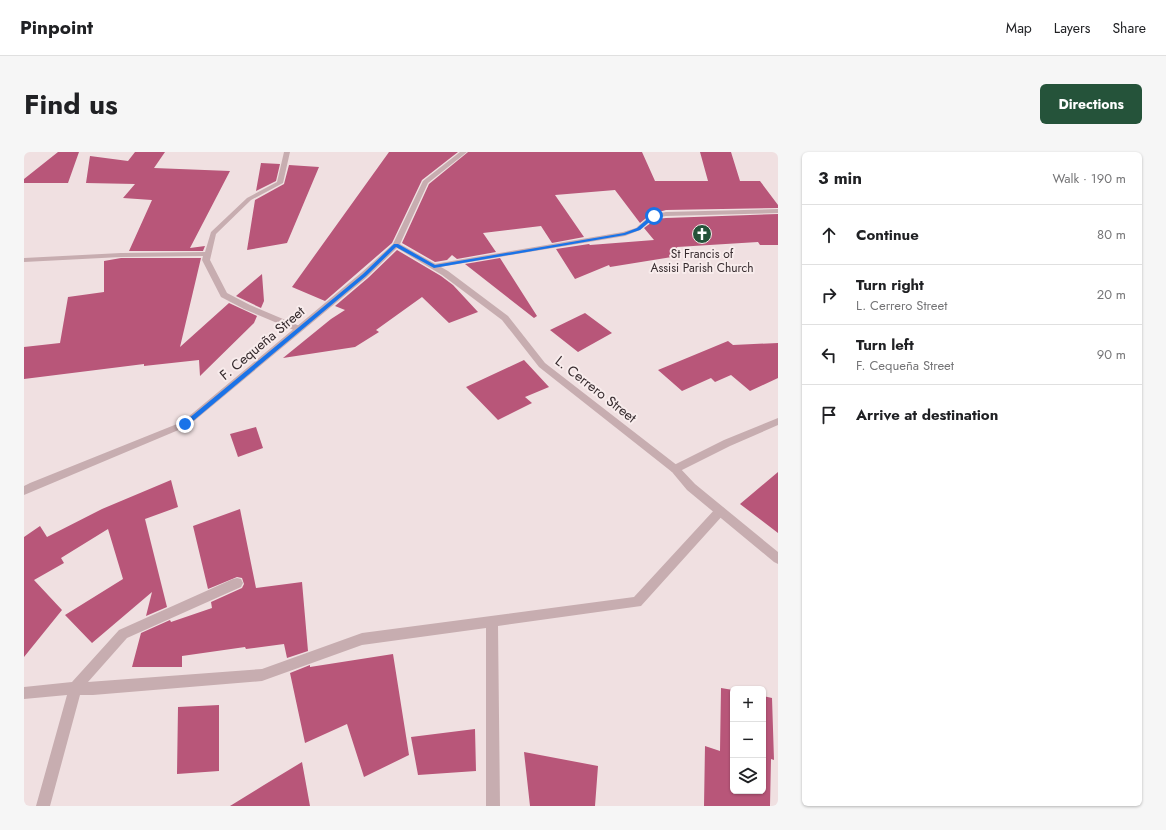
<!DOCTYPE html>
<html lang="en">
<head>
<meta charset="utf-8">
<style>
  :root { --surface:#fff; --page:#f6f6f6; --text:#202124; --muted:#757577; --line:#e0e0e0; --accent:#25533a }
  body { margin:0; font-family:Jost,sans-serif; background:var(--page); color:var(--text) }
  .controls { position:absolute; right:12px; bottom:12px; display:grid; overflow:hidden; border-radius:6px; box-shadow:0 1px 3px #0004 }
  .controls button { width:36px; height:36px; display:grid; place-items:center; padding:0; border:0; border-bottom:1px solid var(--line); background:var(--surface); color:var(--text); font:20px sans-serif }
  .stop { position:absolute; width:12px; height:12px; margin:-9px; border:3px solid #1a73e8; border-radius:50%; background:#fff }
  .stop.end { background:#1a73e8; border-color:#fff; box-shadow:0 1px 4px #0008 }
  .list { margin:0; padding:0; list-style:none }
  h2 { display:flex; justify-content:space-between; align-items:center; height:52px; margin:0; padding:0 16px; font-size:17px }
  h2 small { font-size:13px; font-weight:400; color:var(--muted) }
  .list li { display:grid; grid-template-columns:26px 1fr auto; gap:12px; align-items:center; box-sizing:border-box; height:60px; padding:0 16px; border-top:1px solid var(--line) }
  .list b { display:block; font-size:15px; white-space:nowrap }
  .list p { margin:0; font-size:13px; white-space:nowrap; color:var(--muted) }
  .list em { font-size:13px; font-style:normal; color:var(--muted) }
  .icon { flex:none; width:22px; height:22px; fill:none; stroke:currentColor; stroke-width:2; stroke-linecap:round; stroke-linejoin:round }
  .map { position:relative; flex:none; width:754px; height:654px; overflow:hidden; border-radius:6px }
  header { display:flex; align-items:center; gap:24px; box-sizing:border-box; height:56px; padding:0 20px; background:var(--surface); border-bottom:1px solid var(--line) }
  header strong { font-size:19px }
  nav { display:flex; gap:22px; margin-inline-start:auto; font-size:14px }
  .intro { display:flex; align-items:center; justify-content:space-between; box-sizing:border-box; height:96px; padding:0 24px }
  h1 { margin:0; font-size:28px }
  .button { padding:10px 18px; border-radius:6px; background:var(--accent); color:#fff; font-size:14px; font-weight:700 }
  main { display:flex; gap:24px; padding:0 24px }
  aside { flex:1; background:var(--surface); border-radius:6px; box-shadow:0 1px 3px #0004 }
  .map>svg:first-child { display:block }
  .building { fill:#b85679 }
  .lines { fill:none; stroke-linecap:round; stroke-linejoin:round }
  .minor { fill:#c7adb0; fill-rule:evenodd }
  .tertiary { fill:#c7adb0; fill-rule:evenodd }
  .route { fill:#1a73e8 }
  .labels { text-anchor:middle; stroke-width:4; stroke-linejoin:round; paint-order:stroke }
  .far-poi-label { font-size:12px; fill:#362b2e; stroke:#f8ecec }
  .street-label { font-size:14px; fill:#362b2e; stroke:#f8ecec }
</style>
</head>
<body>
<header>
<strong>Pinpoint</strong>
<nav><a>Map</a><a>Layers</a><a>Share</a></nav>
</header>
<div class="intro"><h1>Find us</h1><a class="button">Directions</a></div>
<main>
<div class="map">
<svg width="754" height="654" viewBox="0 0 754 654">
  <rect width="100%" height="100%" fill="#f0e0e1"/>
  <!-- building -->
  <path class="building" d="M 34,0 L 55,0 L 44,31 L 0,31 L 0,27 Z
    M 111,0 L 141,0 L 130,16 L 206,19 L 166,96 L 181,94 L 179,99 L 105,99 L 128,48 L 99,46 L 111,32 L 62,31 L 66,4 L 104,9 Z
    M 365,0 L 434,0 L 398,28 L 368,91 L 301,149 L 268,135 Z
    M 444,0 L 618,0 L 631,29 L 684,29 L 676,0 L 707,0 L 716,29 L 736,29 L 754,53 L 754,56 L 642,58 L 627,62 L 616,71 L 591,38 L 531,43 L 560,85 L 528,91 L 517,74 L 459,81 L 472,100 L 433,107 L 428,103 L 423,108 L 411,110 L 378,91 L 405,32 Z
    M 237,11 L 256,12 L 252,29 L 232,39 Z
    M 265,13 L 295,15 L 263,91 L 223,98 L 231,48 L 260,32 Z
    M 754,62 L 754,93 L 736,93 L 734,90 L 653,95 L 654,104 L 586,115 L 585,113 L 551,127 L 532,97 L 565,92 L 566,93 L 630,88 L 620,76 L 632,67 L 642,66 Z
    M 373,98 L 417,124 L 429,133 L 454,160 L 425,171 L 398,145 L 352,178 L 355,180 L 331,195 L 259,206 L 307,167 L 321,158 L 311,154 L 344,126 Z
    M 177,106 L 156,195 L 205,151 L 233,164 L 230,171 L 176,224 L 175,208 L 120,214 L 120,212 L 0,227 L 0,195 L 36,191 L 44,145 L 80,140 L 80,109 L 97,106 Z
    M 476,106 L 513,164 L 510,166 L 441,112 Z
    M 238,122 L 240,149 L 237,156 L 212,144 Z
    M 561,161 L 588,181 L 554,200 L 526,178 Z
    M 704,189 L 709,193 L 754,191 L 754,226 L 726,239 L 707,223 L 691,230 L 687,226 L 658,239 L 634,218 Z
    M 500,208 L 525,235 L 501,245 L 508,251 L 474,268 L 442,235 Z
    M 232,275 L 239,296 L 214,305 L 206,282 Z
    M 754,320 L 754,381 L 716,352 Z
    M 147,328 L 154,355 L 121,367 L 143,455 L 122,464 L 128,440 L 68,491 L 41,463 L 99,427 L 84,377 L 37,406 L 40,411 L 10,428 L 38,458 L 0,505 L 0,385 L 16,374 L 23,385 L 78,357 Z
    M 216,357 L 232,436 L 278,430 L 284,499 L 263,506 L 260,492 L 222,497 L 221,495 L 158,504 L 158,515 L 108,515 L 117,481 L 146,468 L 147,470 L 188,456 L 187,450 L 218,436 L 220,432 L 218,426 L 213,425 L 184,437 L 169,374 Z
    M 369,502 L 385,603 L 340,625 L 323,572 L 281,591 L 266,521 L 286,513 L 286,515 Z
    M 697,536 L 709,538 L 709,639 L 739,639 L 739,544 L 748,546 L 750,608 L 747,607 L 746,654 L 680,654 L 681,594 L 696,599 Z
    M 195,553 L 195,619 L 153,622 L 154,555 Z
    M 451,577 L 452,619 L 394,623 L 387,585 Z
    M 500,600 L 574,614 L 571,654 L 506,654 Z
    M 278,610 L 286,654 L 206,654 L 240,633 Z"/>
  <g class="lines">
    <!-- minor -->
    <path class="minor" d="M 260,0 L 266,0 L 259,31 L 227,48 L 192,82 L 186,108 L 203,141 L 226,153 L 278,175 L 278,179 L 272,179 L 220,157 L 197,145 L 178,108 L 179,104 L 97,105 L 0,110 L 0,106 L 97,101 L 181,100 L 187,80 L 223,46 L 253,30 Z
      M 754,57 L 754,61 L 642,64 L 631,66 L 616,78 L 601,84 L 410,116 L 406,114 L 410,112 L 599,80 L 612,76 L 627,63 L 642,60 Z
      M 754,266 L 754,273 L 706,294 L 654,320 L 648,320 L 646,317 L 648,314 L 700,288 Z
      M 696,355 L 700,356 L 701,359 L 700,362 L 617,454 L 474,474 L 476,654 L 462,654 L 462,476 L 338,493 L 238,529 L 69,543 L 56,543 L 26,654 L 12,654 L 43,543 L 0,547 L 0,535 L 48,530 L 95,478 L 209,427 L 213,426 L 217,427 L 219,431 L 217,435 L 103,486 L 64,530 L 238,517 L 338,481 L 610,445 L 692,356 Z"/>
    <!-- tertiary -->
    <path class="tertiary" d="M 436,0 L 443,0 L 404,31 L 376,92 L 424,119 L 484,164 L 521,211 L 654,314 L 671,332 L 754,400 L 754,412 L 750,410 L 663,338 L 648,320 L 515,215 L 478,168 L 418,123 L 373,96 L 343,125 L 164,274 L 0,343 L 0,334 L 6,331 L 158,270 L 337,121 L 369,92 L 399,29 Z"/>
  </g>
  <!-- route -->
  <path class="route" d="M 628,63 L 632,64 L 616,78 L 601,83 L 410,116 L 372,95 L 342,124 L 163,274 L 159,274 L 158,272 L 339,122 L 370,92 L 374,92 L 411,113 L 600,81 L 613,76 Z"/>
  <!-- icons -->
  <defs>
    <g id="church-disc" transform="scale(1)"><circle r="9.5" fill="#25533a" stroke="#f8ecec"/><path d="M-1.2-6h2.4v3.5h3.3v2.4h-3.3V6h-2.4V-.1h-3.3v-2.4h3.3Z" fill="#fff"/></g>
  </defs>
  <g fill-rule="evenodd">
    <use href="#church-disc" x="678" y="82"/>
  </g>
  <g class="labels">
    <!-- far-poi labels -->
    <g class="far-poi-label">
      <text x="678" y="106">St Francis of<tspan x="678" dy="14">Assisi Parish Church</tspan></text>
    </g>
    <!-- street labels -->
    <g class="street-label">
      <text transform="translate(238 191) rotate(-40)" y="5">F. Cequeña Street</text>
      <text transform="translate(572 237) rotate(38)" y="5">L. Cerrero Street</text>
    </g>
  </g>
</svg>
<div class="controls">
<button>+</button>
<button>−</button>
<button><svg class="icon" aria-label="layers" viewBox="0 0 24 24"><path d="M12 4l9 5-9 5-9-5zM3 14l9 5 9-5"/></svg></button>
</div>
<div class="stop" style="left:630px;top:64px"></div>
<div class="stop end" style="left:161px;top:272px"></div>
</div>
<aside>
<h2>3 min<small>Walk · 190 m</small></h2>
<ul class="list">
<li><svg class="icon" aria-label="ahead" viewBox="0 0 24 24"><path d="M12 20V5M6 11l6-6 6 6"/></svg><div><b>Continue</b></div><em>80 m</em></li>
<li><svg class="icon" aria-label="right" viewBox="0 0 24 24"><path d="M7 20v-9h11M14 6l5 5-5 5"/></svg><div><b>Turn right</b><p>L. Cerrero Street</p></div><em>20 m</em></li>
<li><svg class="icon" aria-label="left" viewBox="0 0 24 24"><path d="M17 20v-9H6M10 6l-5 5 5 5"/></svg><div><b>Turn left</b><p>F. Cequeña Street</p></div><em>90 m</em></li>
<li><svg class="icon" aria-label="arrive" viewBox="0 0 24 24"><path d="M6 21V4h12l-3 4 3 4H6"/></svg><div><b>Arrive at destination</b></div></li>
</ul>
</aside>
</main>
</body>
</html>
